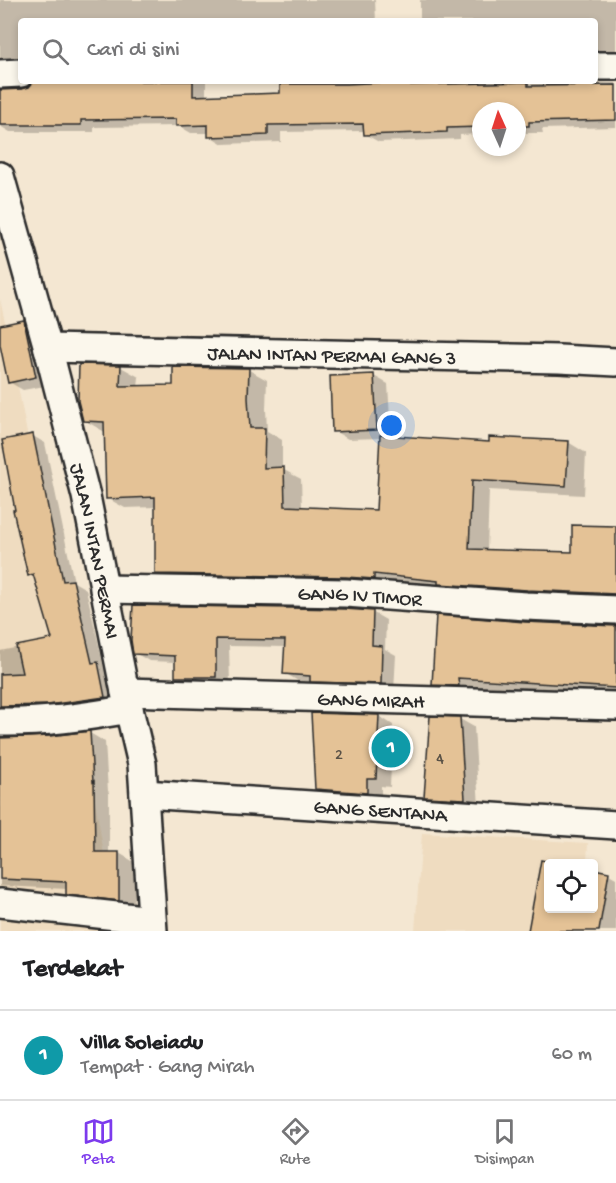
<!DOCTYPE html>
<html lang="id">
<head>
<meta charset="utf-8">
<style>
  :root { --surface:#fff; --page:#f6f6f6; --text:#202124; --muted:#757577; --line:#e0e0e0; --accent:#7c3aed }
  body { margin:0; font-family:"Gochi Hand",sans-serif; background:var(--page); color:var(--text) }
  .controls { position:absolute; right:18px; bottom:18px; display:grid; overflow:hidden; border-radius:6px; box-shadow:0 3px 9px #0003 }
  .controls button { width:54px; height:54px; display:grid; place-items:center; padding:0; border:0; border-bottom:2px solid var(--line); background:var(--surface); color:var(--text); font:30px sans-serif }
  .compass { position:absolute; left:472px; top:102px; width:54px; height:54px; border-radius:50%; background:var(--surface); box-shadow:0 3px 9px #0003; rotate:357deg }
  .you { position:absolute; left:392px; top:426px; width:21px; height:21px; margin:-15px; border:4px solid #fff; border-radius:50%; background:#1a73e8; box-shadow:0 0 0 9px #1a73e833 }
  .badge { display:grid; place-items:center; width:39px; height:39px; border-radius:50%; background:var(--accent); color:#fff; font-size:20px; font-weight:700 }
  .pin { position:absolute; translate:-50% -50%; border:3px solid #fff; box-shadow:0 2px 6px #0006 }
  .list { margin:0; padding:0; list-style:none }
  h2 { display:flex; justify-content:space-between; align-items:center; height:78px; margin:0; padding:0 24px; font-size:26px }
  h2 small { font-size:20px; font-weight:400; color:var(--muted) }
  .list li { display:grid; grid-template-columns:39px 1fr auto; gap:18px; align-items:center; box-sizing:border-box; height:90px; padding:0 24px; border-top:2px solid var(--line) }
  .list b { display:block; font-size:22px; white-space:nowrap }
  .list p { margin:0; font-size:20px; white-space:nowrap; color:var(--muted) }
  .list em { font-size:20px; font-style:normal; color:var(--muted) }
  .icon { flex:none; width:33px; height:33px; fill:none; stroke:currentColor; stroke-width:2; stroke-linecap:round; stroke-linejoin:round }
  .map { position:relative; flex:none; width:616px; height:931px; overflow:hidden }
  .search { position:absolute; background:var(--surface); box-shadow:0 3px 9px #0003; left:18px; right:18px; top:18px; height:66px; display:flex; align-items:center; gap:15px; box-sizing:border-box; padding:0 21px; border-radius:6px; color:var(--muted); font-size:22px }
  .sheet { height:168px; background:var(--surface) }
  nav { display:flex; justify-content:space-around; align-items:center; box-sizing:border-box; height:84px; border-top:2px solid var(--line); background:var(--surface); font-size:16px; color:var(--muted) }
  nav a { display:grid; justify-items:center; gap:3px }
  nav .on { color:var(--accent) }
  .map>svg:first-child { display:block }
  .built { fill:#efdcc0 }
  .shadow { fill:#0003 }
  .building { fill:#e4c296; stroke:#2b2b2b; stroke-width:1.5 }
  .lines { fill:none; stroke-linecap:round; stroke-linejoin:round }
  .minor-casing { stroke:#2b2b2b; stroke-width:32 }
  .minor { stroke:#fbf7ec; stroke-width:27 }
  .labels { text-anchor:middle; stroke-width:6; stroke-linejoin:round; paint-order:stroke }
  .number-label { font-size:16px; fill:#595146 }
  .street-label { font-size:20px; fill:#2b2b2b; stroke:#fbf7ec }
</style>
</head>
<body>
<div class="map">
<svg width="616" height="931" viewBox="0 0 616 931">
  <rect width="100%" height="100%" fill="#f4e7d2"/>
  <filter id="ink" filterUnits="userSpaceOnUse"><feTurbulence type="fractalNoise" baseFrequency=".0167" numOctaves="2"/><feDisplacementMap in="SourceGraphic" scale="12" xChannelSelector="R" yChannelSelector="G"/><feConvolveMatrix kernelMatrix="1 2 1 2 8 2 1 2 1" color-interpolation-filters="sRGB"/></filter>
  <g filter="url(#ink)">
    <!-- built -->
    <path class="built" d="M 0,299 L 11,350 L 76,688 L 117,931 L 0,931 Z
      M 422,833 L 588,843 L 587,863 L 548,864 L 548,908 L 584,909 L 582,931 L 415,931 Z"/>
    <!-- shadow -->
    <path class="shadow" d="M 0,0 L 375,0 L 376,21 L 21,21 L 21,65 L 0,61 Z
      M 420,0 L 616,0 L 616,57 L 595,65 L 595,21 L 420,21 Z
      M 36,81 L 206,81 L 206,97 L 282,95 L 281,81 L 378,81 L 378,84 L 423,81 L 496,81 L 496,85 L 577,83 L 577,81 L 594,81 L 595,83 L 616,83 L 616,127 L 542,129 L 543,133 L 517,133 L 517,111 L 481,111 L 481,134 L 460,135 L 460,139 L 379,142 L 366,135 L 365,131 L 281,132 L 281,142 L 223,144 L 210,136 L 209,133 L 191,133 L 179,126 L 94,127 L 94,132 L 10,132 L 0,126 L 0,91 L 22,90 L 30,88 Z
      M 0,215 L 5,234 L 0,241 Z
      M 23,321 L 38,329 L 50,385 L 23,390 L 9,382 L 0,338 L 0,326 Z
      M 121,367 L 139,377 L 138,387 L 175,387 L 175,368 L 249,370 L 267,380 L 266,409 L 267,431 L 282,440 L 282,469 L 301,479 L 302,508 L 377,511 L 381,438 L 348,439 L 334,431 L 374,376 L 388,384 L 391,437 L 490,443 L 568,442 L 586,453 L 584,495 L 489,490 L 487,551 L 574,554 L 616,528 L 616,603 L 174,584 L 156,573 L 156,507 L 125,508 L 107,498 L 105,431 L 103,431 L 84,420 Z
      M 33,436 L 45,443 L 74,582 L 86,589 L 104,668 L 110,671 L 117,704 L 0,710 L 0,651 L 54,640 L 36,579 L 29,575 Z
      M 372,612 L 386,620 L 385,649 L 396,655 L 394,691 L 325,689 L 314,682 L 298,681 L 285,673 L 286,647 L 229,646 L 230,684 L 190,684 L 177,676 L 176,662 L 149,661 L 135,653 Z
      M 525,623 L 616,627 L 616,697 L 476,688 L 476,695 L 451,695 L 433,684 Z
      M 379,716 L 393,725 L 390,787 L 381,786 L 381,800 L 331,797 L 316,789 Z
      M 460,719 L 474,727 L 479,807 L 440,804 L 426,796 Z
      M 90,733 L 105,742 L 108,791 L 109,792 L 109,853 L 119,853 L 134,862 L 134,908 L 83,902 L 68,894 L 68,889 L 0,886 L 0,736 L 1,739 L 50,738 Z
      M 548,864 L 548,908 L 594,908 L 594,871 L 609,874 L 616,878 L 616,931 L 530,931 Z"/>
    <!-- building -->
    <path class="building" d="M 34,81 L 193,81 L 193,96 L 280,93 L 280,84 L 347,84 L 409,81 L 410,85 L 528,82 L 528,86 L 616,85 L 616,120 L 529,122 L 529,126 L 517,126 L 517,111 L 481,111 L 481,127 L 447,128 L 447,132 L 364,135 L 363,124 L 268,125 L 268,135 L 208,137 L 208,125 L 176,126 L 176,119 L 81,120 L 81,125 L 0,125 L 0,90 L 22,89 L 29,87 Z
      M 24,320 L 36,377 L 8,383 L 0,345 L 0,325 Z
      M 79,364 L 121,365 L 120,386 L 173,385 L 173,367 L 249,368 L 248,398 L 250,428 L 265,428 L 264,468 L 284,467 L 285,506 L 376,510 L 380,435 L 489,442 L 489,437 L 569,441 L 566,486 L 472,480 L 469,549 L 572,552 L 572,525 L 616,526 L 616,594 L 527,590 L 438,584 L 438,581 L 374,574 L 374,579 L 346,577 L 155,574 L 155,497 L 106,499 L 104,422 L 83,421 L 78,401 Z
      M 374,374 L 377,430 L 332,432 L 330,376 Z
      M 33,434 L 63,581 L 73,580 L 92,663 L 98,662 L 105,697 L 48,705 L 0,706 L 0,674 L 22,673 L 16,646 L 52,639 L 33,574 L 28,576 L 13,510 L 15,510 L 2,440 Z
      M 133,605 L 345,609 L 373,611 L 372,645 L 382,646 L 381,684 L 310,682 L 310,676 L 283,674 L 285,640 L 216,639 L 216,677 L 175,677 L 175,656 L 133,654 L 131,640 Z
      M 436,615 L 525,622 L 616,626 L 616,688 L 458,678 L 459,686 L 432,685 Z
      M 311,713 L 379,715 L 376,779 L 367,779 L 367,793 L 315,789 Z
      M 430,716 L 460,717 L 465,799 L 424,797 Z
      M 90,731 L 93,782 L 94,781 L 95,852 L 119,852 L 119,901 L 66,895 L 66,882 L 0,879 L 0,738 L 50,736 Z
      M 541,860 L 561,864 L 549,864 L 549,909 L 594,909 L 594,869 L 609,872 L 599,931 L 528,931 Z"/>
    <g class="lines">
      <!-- minor casing -->
      <g class="minor-casing">
        <g id="minor">
          <path d="M 595,66 L 616,66"/>
          <path d="M 0,74 L 21,73"/>
          <path id="s1" d="M 0,176 L 48,348 L 86,496 L 125,692 L 142,764 L 153,931"/>
          <path id="s2" d="M 48,348 L 559,359 L 616,362"/>
          <path id="s3" d="M 104,589 L 346,593 L 526,606 L 616,610"/>
          <path id="s4" d="M 125,692 L 616,706"/>
          <path d="M 0,722 C 44,723 86,717 129,709"/>
          <path id="s5" d="M 144,794 L 616,825"/>
          <path d="M 0,903 L 152,920"/>
        </g>
      </g>
      <!-- minor -->
      <use href="#minor" class="minor"/>
    </g>
  </g>
  <g class="labels">
    <!-- number labels -->
    <g class="number-label">
      <text x="339" y="759">2</text>
      <text x="440" y="763">4</text>
    </g>
    <!-- street labels -->
    <g class="street-label">
      <text dy="7" stroke="none"><textPath href="#s2" startOffset="284">JALAN INTAN PERMAI GANG 3</textPath></text>
      <text dy="7" stroke="none"><textPath href="#s1" startOffset="387">JALAN INTAN PERMAI</textPath></text>
      <text dy="7" stroke="none"><textPath href="#s3" startOffset="256">GANG IV TIMOR</textPath></text>
      <text dy="7" stroke="none"><textPath href="#s4" startOffset="246">GANG MIRAH</textPath></text>
      <text dy="7" stroke="none"><textPath href="#s5" startOffset="237">GANG SENTANA</textPath></text>
    </g>
  </g>
</svg>
<div class="controls">
<button><svg class="icon" aria-label="locate" viewBox="0 0 24 24"><circle cx="12" cy="12" r="6"/><path d="M12 2v4M12 18v4M2 12h4M18 12h4"/></svg></button>
</div>
<svg class="compass" viewBox="-18 -18 36 36"><path d="M0-13l5 13h-10z" fill="#e53935"/><path d="M0 13l5-13h-10z" fill="#757577"/></svg>
<div class="you"></div>
<div class="pin badge" style="left:391px;top:748px;background:#0f9aa8">1</div>
<div class="search"><svg class="icon" aria-label="search" viewBox="0 0 24 24"><circle cx="10" cy="10" r="6"/><path d="M15 15l6 6"/></svg>Cari di sini</div>
</div>
<section class="sheet">
<h2>Terdekat<small></small></h2>
<ul class="list">
<li><span class="badge" style="background:#0f9aa8">1</span><div><b>Villa Soleiadu</b><p>Tempat · Gang Mirah</p></div><em>60 m</em></li>
</ul>
</section>
<nav>
<a class="on"><svg class="icon" aria-label="map" viewBox="0 0 24 24"><path d="M3 6l6-2 6 2 6-2v14l-6 2-6-2-6 2zM9 4v14M15 6v14"/></svg>Peta</a>
<a><svg class="icon" aria-label="directions" viewBox="0 0 24 24"><path d="M12 3l9 9-9 9-9-9zM9 14v-3h6M13 9l2 2-2 2"/></svg>Rute</a>
<a><svg class="icon" aria-label="saved" viewBox="0 0 24 24"><path d="M7 4h10v16l-5-4-5 4z"/></svg>Disimpan</a>
</nav>
</body>
</html>
